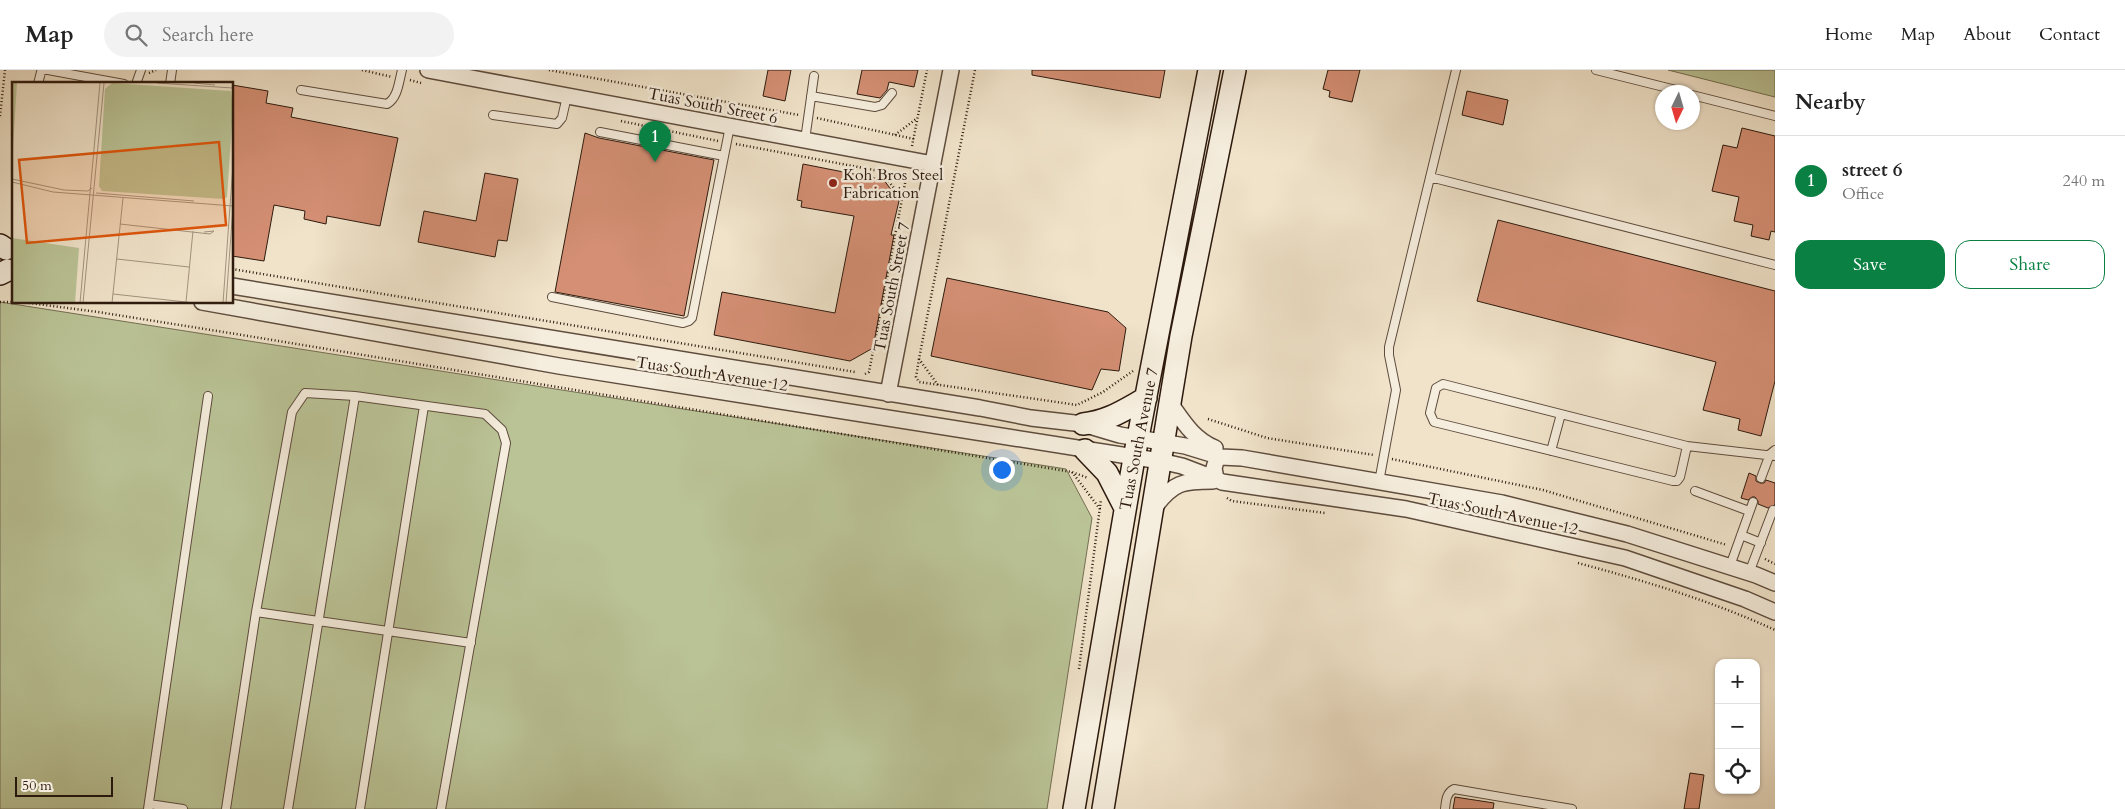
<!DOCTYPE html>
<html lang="en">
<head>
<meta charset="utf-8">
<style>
  :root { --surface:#fff; --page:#f2f2f2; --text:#222; --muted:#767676; --line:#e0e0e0; --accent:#0b8043 }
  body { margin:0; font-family:Cardo,serif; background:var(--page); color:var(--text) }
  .controls { position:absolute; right:15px; bottom:15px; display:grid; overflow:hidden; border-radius:10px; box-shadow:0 1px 4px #0004 }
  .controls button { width:45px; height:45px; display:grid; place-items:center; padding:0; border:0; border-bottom:1px solid var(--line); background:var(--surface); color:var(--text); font:25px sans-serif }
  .compass { position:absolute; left:1655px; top:15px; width:45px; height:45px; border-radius:50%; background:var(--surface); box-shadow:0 1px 4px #0004; rotate:185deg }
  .scale { position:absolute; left:15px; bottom:12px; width:98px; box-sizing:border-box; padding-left:5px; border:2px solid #2d1a0e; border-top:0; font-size:14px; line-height:18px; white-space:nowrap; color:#2d1a0e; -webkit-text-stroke:4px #f5eddd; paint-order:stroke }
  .you { position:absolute; left:1001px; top:399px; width:18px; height:18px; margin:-12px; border:4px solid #fff; border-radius:50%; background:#1a73e8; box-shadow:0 0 0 8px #1a73e833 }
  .badge { display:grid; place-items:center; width:32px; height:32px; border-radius:50%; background:var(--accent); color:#fff; font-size:16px; font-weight:700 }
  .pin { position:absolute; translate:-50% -41px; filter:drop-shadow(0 1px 2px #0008) }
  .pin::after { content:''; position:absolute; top:26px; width:18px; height:15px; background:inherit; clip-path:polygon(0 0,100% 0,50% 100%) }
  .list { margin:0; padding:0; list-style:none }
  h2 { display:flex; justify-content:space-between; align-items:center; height:65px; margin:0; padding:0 20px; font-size:21px }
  h2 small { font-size:16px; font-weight:400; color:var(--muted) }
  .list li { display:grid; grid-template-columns:32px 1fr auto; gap:15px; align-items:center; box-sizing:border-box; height:90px; padding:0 20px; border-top:1px solid var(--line) }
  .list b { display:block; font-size:19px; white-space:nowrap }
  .list p { margin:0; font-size:16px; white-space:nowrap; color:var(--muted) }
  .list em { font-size:16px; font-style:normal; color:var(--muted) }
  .actions { display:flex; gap:10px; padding:15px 20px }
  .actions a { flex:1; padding:11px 0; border:1px solid var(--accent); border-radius:15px; text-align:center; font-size:18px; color:var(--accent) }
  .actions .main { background:var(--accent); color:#fff }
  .icon { flex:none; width:28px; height:28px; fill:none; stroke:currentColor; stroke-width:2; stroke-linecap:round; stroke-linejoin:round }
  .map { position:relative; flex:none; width:1775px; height:739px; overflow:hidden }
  header { display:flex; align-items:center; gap:30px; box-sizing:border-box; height:70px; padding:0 25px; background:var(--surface); border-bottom:1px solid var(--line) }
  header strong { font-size:24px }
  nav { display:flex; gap:28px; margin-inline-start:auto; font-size:18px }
  .search { width:350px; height:45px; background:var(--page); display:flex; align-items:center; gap:12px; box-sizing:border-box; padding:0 18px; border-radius:28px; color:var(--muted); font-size:19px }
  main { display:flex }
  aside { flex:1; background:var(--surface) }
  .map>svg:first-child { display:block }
  .green { fill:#bac396; stroke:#746e52 }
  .building { fill:#d48f74; stroke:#2d1a0e }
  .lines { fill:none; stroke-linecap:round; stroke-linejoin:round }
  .lane-casing { stroke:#5e4c3d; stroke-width:10 }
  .street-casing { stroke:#5e4c3d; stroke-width:18 }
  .secondary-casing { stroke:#2d1a0e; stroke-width:24 }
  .path { stroke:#2d1a0e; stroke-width:2.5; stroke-dasharray:1 2.5; stroke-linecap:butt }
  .lane { stroke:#f5eddd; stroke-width:8 }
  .street { stroke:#f5eddd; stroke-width:15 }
  .secondary { stroke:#f5eddd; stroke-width:21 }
  .poi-dot { fill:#8f2418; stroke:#f5eddd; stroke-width:2 }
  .labels { text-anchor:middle; stroke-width:5; stroke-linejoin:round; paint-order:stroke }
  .street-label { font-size:16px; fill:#2d1a0e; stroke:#f5eddd }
  .poi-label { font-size:16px; fill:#2d1a0e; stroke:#f5eddd; text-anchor:start }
  .inset-road { fill:none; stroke:#a2937f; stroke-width:1 }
  .view { fill:#df560c; fill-opacity:0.15; stroke:#df560c; stroke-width:2.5 }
  .inset-edge { fill:none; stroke:#2d1a0e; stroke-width:2.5 }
</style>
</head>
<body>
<header>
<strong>Map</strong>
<div class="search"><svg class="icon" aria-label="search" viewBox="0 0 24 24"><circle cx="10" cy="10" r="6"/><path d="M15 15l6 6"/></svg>Search here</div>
<nav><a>Home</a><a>Map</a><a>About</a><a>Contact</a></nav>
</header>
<main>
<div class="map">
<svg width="1775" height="739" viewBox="0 0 1775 739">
  <rect width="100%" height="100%" fill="#f0e3ca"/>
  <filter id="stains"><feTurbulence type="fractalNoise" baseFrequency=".004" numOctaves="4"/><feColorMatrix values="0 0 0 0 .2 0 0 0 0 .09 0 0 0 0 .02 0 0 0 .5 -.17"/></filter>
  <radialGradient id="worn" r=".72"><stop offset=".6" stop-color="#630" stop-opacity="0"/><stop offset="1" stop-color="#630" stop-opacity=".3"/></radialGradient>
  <!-- green -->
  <path class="green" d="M 1668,0 L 1775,0 L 1775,27 Z
    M 0,232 L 1066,399 L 1092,448 L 1047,739 L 0,739 Z"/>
  <!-- building -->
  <path class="building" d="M 768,0 L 791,0 L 785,31 L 763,26 Z
    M 862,0 L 918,0 L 914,17 L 889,12 L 887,20 L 880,28 L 857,24 Z
    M 1032,0 L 1165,0 L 1160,28 L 1032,5 Z
    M 1328,0 L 1360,0 L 1352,32 L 1329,27 L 1330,21 L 1323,19 Z
    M 232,15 L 268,21 L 266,33 L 293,38 L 291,47 L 398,68 L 380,156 L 327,146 L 326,154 L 304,149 L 305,141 L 274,135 L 264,191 L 232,186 Z
    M 1467,21 L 1508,30 L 1503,55 L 1462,45 Z
    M 1742,58 L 1775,66 L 1775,162 L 1771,161 L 1769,170 L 1751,166 L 1753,155 L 1734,151 L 1739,127 L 1712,121 L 1723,75 L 1737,78 Z
    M 585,63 L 599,68 L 714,90 L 684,246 L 555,222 Z
    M 803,94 L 884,110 L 899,131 L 891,165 L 894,165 L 873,278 L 850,291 L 714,265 L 722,222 L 835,243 L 854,146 L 801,137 L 802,131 L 797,130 Z
    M 485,103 L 518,109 L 507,171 L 498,170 L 495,187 L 418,172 L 424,141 L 476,151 Z
    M 1498,150 L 1775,221 L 1775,311 L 1761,366 L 1738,360 L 1740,349 L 1703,340 L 1716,292 L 1477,231 Z
    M 947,208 L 1108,242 L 1126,258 L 1119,301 L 1101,299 L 1092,320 L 931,286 Z
    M 1749,403 L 1756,406 L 1756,411 L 1760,413 L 1764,413 L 1766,410 L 1775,413 L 1775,435 L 1768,438 L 1758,434 L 1758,431 L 1755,427 L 1752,427 L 1748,430 L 1741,428 Z
    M 1690,703 L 1704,705 L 1699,739 L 1684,739 Z
    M 1455,727 L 1494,733 L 1493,739 L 1453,739 Z"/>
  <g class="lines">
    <!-- lane casing -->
    <g class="lane-casing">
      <path id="lane" d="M 48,0 L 124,14
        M 1596,0 L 1684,22
        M 38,14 L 41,2 L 44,0
        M 136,14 L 141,0
        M 170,14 L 172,0
        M 301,20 L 387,34 C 398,28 399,11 402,0
        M 1692,25 L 1775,46
        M 811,26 L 875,37 L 882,35 L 892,23
        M 493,45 L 557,54 L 562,48 L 567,26
        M 600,62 L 724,86
        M 805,70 L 814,6
        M 1430,107 L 1775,195
        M 552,227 L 683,253 L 689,251 L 692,248 L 730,56
        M 1687,376 L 1680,407 L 1677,411 L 1673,411 L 1434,352 L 1430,343 L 1436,318 L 1443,314 L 1687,376 L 1775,386
        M 1551,381 L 1561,344
        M 1761,408 L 1770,384 L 1775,380
        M 1379,412 L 1396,320 L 1389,285 L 1389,277 L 1456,0
        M 1695,421 L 1749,441
        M 1741,465 L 1761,473
        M 1730,496 L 1753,432
        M 1749,503 L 1773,440
        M 256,542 L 471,573
        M 149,734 L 183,739
        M 148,739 L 208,326
        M 226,739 L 256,542 L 292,342 L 305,323 L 355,326 L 485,344 L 502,360 L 506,373 L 441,739
        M 288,739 L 355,326
        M 360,739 L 424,336
        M 1445,739 C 1446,731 1446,723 1454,719 L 1572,739"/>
    </g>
    <!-- street casing -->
    <g class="street-casing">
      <path id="street" d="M 428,0 L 933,94
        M 232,216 L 980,338 L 1031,348 L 1083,354 L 1120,365 L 1185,376 L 1221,387 L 1242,388 L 1502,433 L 1627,464 L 1756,505 L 1775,513
        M 202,232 L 559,296 L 1160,391 L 1182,396 L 1216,409
        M 888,324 L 951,0
        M 1170,333 C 1183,351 1193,369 1215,378
        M 1221,387 L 1217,388 L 1214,398 L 1216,409 L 1222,412 L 1406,439 L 1625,488 L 1745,529 L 1775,542
        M 1154,438 C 1173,412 1183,411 1213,411"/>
    </g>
    <!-- secondary casing -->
    <g class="secondary-casing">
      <path id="secondary" d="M 0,175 L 6,179
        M 0,204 L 8,200
        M 1083,354 C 1109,351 1124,340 1146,328
        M 1085,380 L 1107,403 L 1125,438
        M 1074,739 L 1134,388 L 1209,0
        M 1103,739 L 1181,266 L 1235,0"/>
    </g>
    <!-- path -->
    <path class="path" d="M 362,0 L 392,7
      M 549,0 L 799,45
      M 149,3 L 156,0
      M 410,10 L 421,13
      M 0,46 L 5,0
      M 817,48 L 914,69
      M 621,51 L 718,71
      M 895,65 L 916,49
      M 736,74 L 906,106
      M 912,76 L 927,0
      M 882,103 L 902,128
      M 232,199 L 855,302
      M 0,232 L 14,232
      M 22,232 L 98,242 L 236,264 L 1072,402 L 1088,408
      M 919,289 L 916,307 L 919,312 L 1077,335 L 1103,322 L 1133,301
      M 865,304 L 869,302 L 907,103
      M 938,315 L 919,289 L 975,0
      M 1208,349 L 1267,368 L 1374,385
      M 1392,389 L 1543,420 L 1727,475
      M 1072,402 L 1100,439
      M 1227,428 L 1232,431 L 1325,443
      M 1765,489 L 1775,494
      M 1578,493 C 1645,511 1712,531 1775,560
      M 1079,599 L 1101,429"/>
    <!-- lane -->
    <use href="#lane" class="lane"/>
    <!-- street -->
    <use href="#street" class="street"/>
    <!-- secondary -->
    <use href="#secondary" class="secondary"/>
  </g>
  <!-- markers -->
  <circle class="poi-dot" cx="833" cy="113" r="5"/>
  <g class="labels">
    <!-- street labels -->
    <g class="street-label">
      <text transform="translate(713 35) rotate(11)" y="6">Tuas South Street 6</text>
      <text transform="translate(891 217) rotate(-79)" y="6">Tuas South Street 7</text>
      <text transform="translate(712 303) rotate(9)" y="6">Tuas South Avenue 12</text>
      <text transform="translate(1138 369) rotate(-79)" y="6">Tuas South Avenue 7</text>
      <text transform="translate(1503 443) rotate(12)" y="6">Tuas South Avenue 12</text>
    </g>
    <!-- poi labels -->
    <g class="poi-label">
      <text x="843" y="110">Koh Bros Steel<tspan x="843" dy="18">Fabrication</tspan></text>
    </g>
  </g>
  <!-- overview -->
  <g transform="translate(12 12)">
    <rect width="221" height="221" fill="#f0e3ca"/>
    <path d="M 0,1 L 5,1 L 0,82 ZM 100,1 L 219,9 L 221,27 L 215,115 L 212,117 L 90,109 L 87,104 L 93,7 ZM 0,156 L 67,166 L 63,221 L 0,221 Z" fill="#bac396"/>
    <path class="inset-road" d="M 145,1 L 221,6M 182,1 L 203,3M 0,97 L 52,108 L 76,109 L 80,106M 0,100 L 41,110 L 221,124M 84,111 L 182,119M 108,142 L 198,152 L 202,149 L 192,150M 105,177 L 177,185M 101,212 L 183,221M 174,220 L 181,149M 68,221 L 88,1M 71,221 L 92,1M 100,221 L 111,116M 211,221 L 221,83M 214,221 L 221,125"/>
    <path class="view" d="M 207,60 L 214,143 L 15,161 L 7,78 Z"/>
    <rect width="221" height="221" class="inset-edge"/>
  </g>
  <rect width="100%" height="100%" filter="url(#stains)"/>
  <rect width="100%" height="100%" fill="url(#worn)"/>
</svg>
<div class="controls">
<button>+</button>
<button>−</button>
<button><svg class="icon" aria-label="locate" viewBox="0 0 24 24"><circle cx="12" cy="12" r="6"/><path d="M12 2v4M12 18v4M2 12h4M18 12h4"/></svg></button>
</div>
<svg class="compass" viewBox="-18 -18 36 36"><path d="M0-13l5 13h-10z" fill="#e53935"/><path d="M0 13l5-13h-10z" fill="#767676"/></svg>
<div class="scale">50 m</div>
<div class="you"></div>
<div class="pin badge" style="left:655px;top:92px">1</div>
</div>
<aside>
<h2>Nearby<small></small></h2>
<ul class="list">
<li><span class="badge">1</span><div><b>street 6</b><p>Office</p></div><em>240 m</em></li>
</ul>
<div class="actions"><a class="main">Save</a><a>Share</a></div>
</aside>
</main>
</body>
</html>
